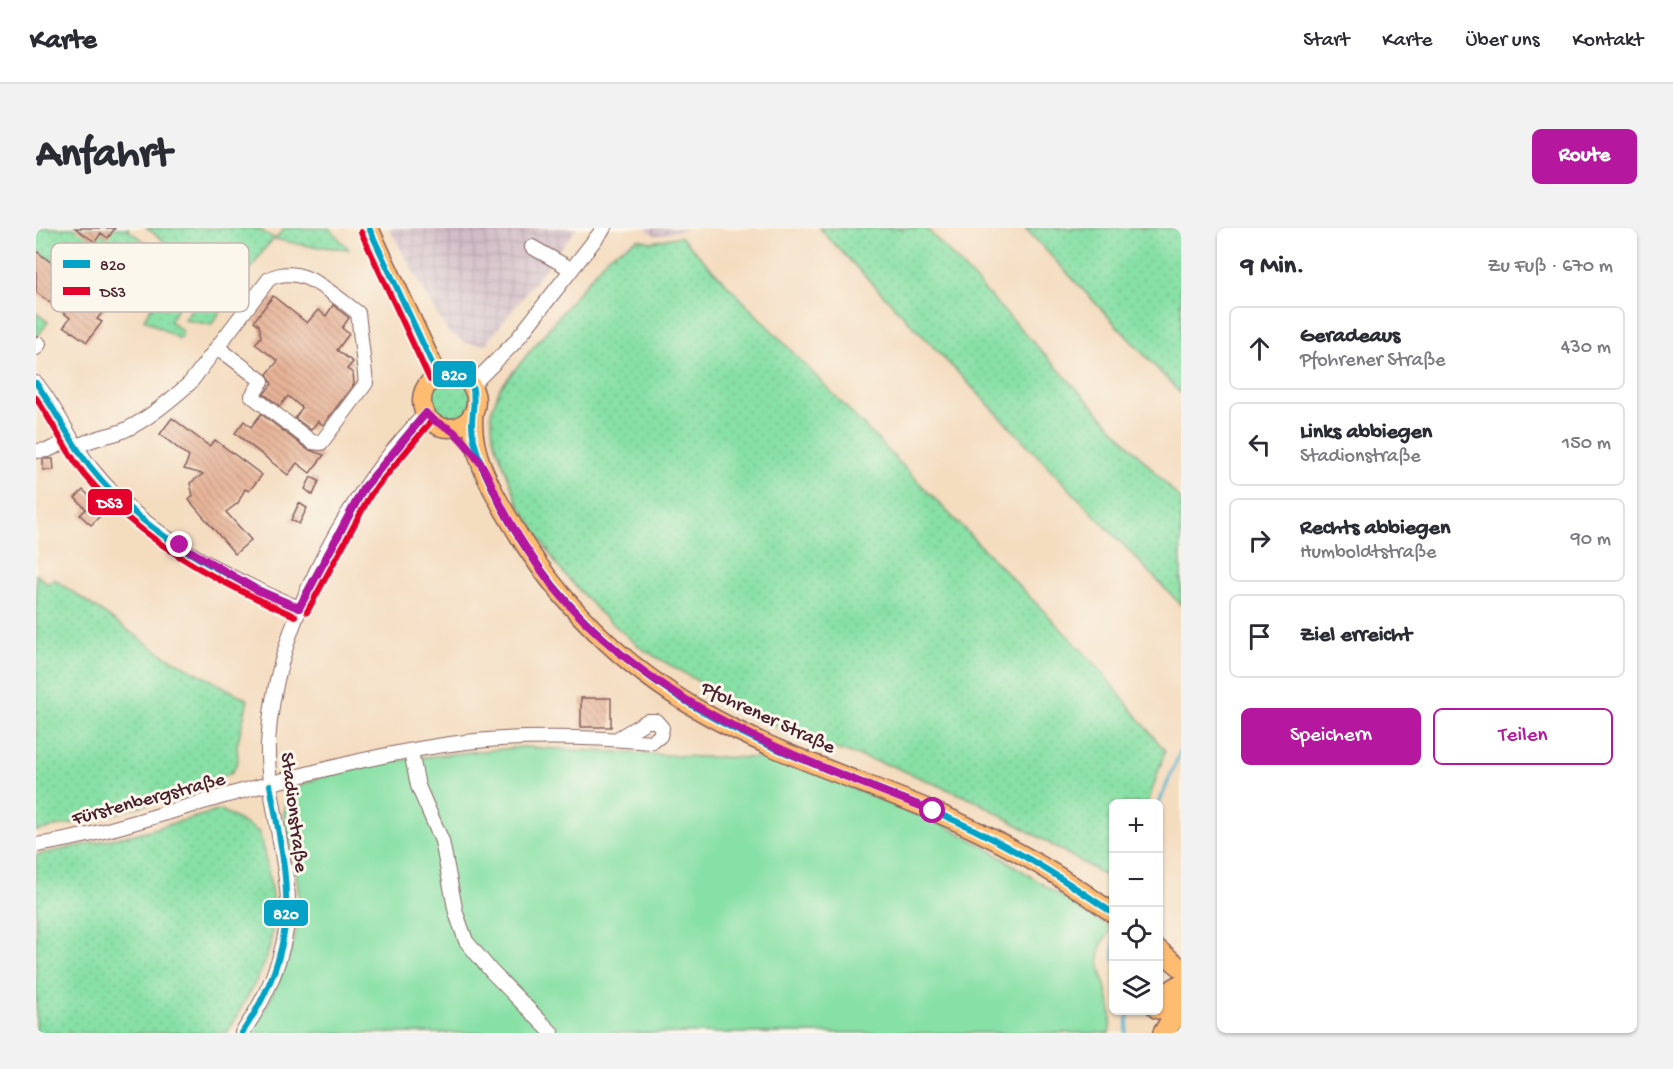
<!DOCTYPE html>
<html lang="de">
<head>
<meta charset="utf-8">
<style>
  :root { --surface:#fff; --page:#f2f2f3; --text:#2b2b33; --muted:#7c7c81; --line:#e1e1e2; --accent:#b5179e }
  body { margin:0; font-family:"Gochi Hand",sans-serif; background:var(--page); color:var(--text) }
  .controls { position:absolute; right:18px; bottom:18px; display:grid; overflow:hidden; border-radius:9px; box-shadow:0 2px 4px #0004 }
  .controls button { width:54px; height:54px; display:grid; place-items:center; padding:0; border:0; border-bottom:2px solid var(--line); background:var(--surface); color:var(--text); font:30px sans-serif }
  .stop { position:absolute; width:18px; height:18px; margin:-14px; border:4px solid #b5179e; border-radius:50%; background:#fff }
  .stop.end { background:#b5179e; border-color:#fff; box-shadow:0 2px 6px #0008 }
  .list { margin:0; padding:0; list-style:none }
  h2 { display:flex; justify-content:space-between; align-items:center; height:78px; margin:0; padding:0 24px; font-size:26px }
  h2 small { font-size:20px; font-weight:400; color:var(--muted) }
  .list li { display:grid; grid-template-columns:39px 1fr auto; gap:18px; align-items:center; box-sizing:border-box; height:84px; margin:0 12px 12px; padding:0 12px; border:2px solid var(--line); border-radius:9px }
  .list b { display:block; font-size:22px; white-space:nowrap }
  .list p { margin:0; font-size:20px; white-space:nowrap; color:var(--muted) }
  .list em { font-size:20px; font-style:normal; color:var(--muted) }
  .actions { display:flex; gap:12px; padding:18px 24px }
  .actions a { flex:1; padding:14px 0; border:2px solid var(--accent); border-radius:9px; text-align:center; font-size:21px; color:var(--accent) }
  .actions .main { background:var(--accent); color:#fff }
  .icon { flex:none; width:33px; height:33px; fill:none; stroke:currentColor; stroke-width:2; stroke-linecap:round; stroke-linejoin:round }
  .map { position:relative; flex:none; width:1145px; height:805px; overflow:hidden; border-radius:9px }
  header { display:flex; align-items:center; gap:36px; box-sizing:border-box; height:84px; padding:0 30px; background:var(--surface); border-bottom:2px solid var(--line) }
  header strong { font-size:28px }
  nav { display:flex; gap:33px; margin-inline-start:auto; font-size:21px }
  .intro { display:flex; align-items:center; justify-content:space-between; box-sizing:border-box; height:144px; padding:0 36px }
  h1 { margin:0; font-size:42px }
  .button { padding:15px 27px; border-radius:9px; background:var(--accent); color:#fff; font-size:21px; font-weight:700 }
  main { display:flex; gap:36px; padding:0 36px }
  aside { flex:1; background:var(--surface); border-radius:9px; box-shadow:0 2px 4px #0004 }
  .map>svg:first-child { display:block }
  .industrial { fill:url(#industrial-grid) }
  .grass { fill:url(#grass-dots); stroke:#688068; stroke-width:1.5 }
  .green { fill:#87e0a5; stroke:#688068; stroke-width:1.5 }
  .lines { fill:none; stroke-linecap:round; stroke-linejoin:round }
  .stream { stroke:#56b7d4; stroke-width:3 }
  .building { fill:url(#building-back-hatch) }
  .minor-casing { stroke:#86615f; stroke-width:16 }
  .major-casing { stroke:#86615f; stroke-width:21 }
  .highway-casing { stroke:#86615f; stroke-width:24 }
  .minor { stroke:#fff; stroke-width:14 }
  .major { stroke:#fdbc70; stroke-width:18 }
  .highway { stroke:#fdbc70; stroke-width:21 }
  .bus-1-casing { stroke:#fbf7ec; stroke-width:10 }
  .bus-2-casing { stroke:#fbf7ec; stroke-width:10 }
  .bus-1 { stroke:#04a2c6; stroke-width:6 }
  .bus-2 { stroke:#e4002b; stroke-width:6 }
  .route { stroke:#b5179e; stroke-width:8 }
  .labels { text-anchor:middle; stroke-width:6; stroke-linejoin:round; paint-order:stroke }
  .street-label { font-size:20px; fill:#4a1f2b; stroke:#fbf7ec }
  .key { fill:#fbf7ec; stroke:#c6b6b2; stroke-width:1.5 }
  .key-label { font-size:16px; fill:#4a1f2b }
  .line-badge { stroke:#fbf7ec; stroke-width:2 }
  .badge-label { font-size:16px; text-anchor:middle; font-weight:bold; fill:#fff }
</style>
</head>
<body>
<header>
<strong>Karte</strong>
<nav><a>Start</a><a>Karte</a><a>Über uns</a><a>Kontakt</a></nav>
</header>
<div class="intro"><h1>Anfahrt</h1><a class="button">Route</a></div>
<main>
<div class="map">
<svg width="1145" height="805" viewBox="0 0 1145 805">
  <defs>
    <pattern id="industrial-grid" width="8" height="8" patternUnits="userSpaceOnUse" patternTransform="scale(1.5)"><rect width="8" height="8" fill="#d2bdc7"/><path d="M0 4h8M4 0v8" fill="none" stroke="#b6a2ab"/></pattern>
    <pattern id="grass-dots" width="8" height="8" patternUnits="userSpaceOnUse" patternTransform="scale(1.5)"><rect width="8" height="8" fill="#87e0a5"/><path d="M2 2h.1M6 6h.1" fill="none" stroke="#76c08e" stroke-width="1.8" stroke-linecap="round"/></pattern>
    <pattern id="building-back-hatch" width="6" height="6" patternUnits="userSpaceOnUse" patternTransform="scale(1.5)"><rect width="6" height="6" fill="#e7b397"/><path d="M-1 5l2 2M0 0l6 6M5-1l2 2" fill="none" stroke="#bd917b"/></pattern>
  </defs>
  <rect width="100%" height="100%" fill="#fbf7ec"/>
  <filter id="ink" filterUnits="userSpaceOnUse"><feTurbulence type="fractalNoise" baseFrequency=".0167" numOctaves="2"/><feDisplacementMap in="SourceGraphic" scale="12" xChannelSelector="R" yChannelSelector="G"/><feConvolveMatrix kernelMatrix="1 2 1 2 8 2 1 2 1" color-interpolation-filters="sRGB"/></filter>
  <filter id="wash" filterUnits="userSpaceOnUse"><feTurbulence type="fractalNoise" baseFrequency=".008" numOctaves="4" result="noise"/><feDisplacementMap in="SourceGraphic" scale="24" xChannelSelector="R" yChannelSelector="G"/><feGaussianBlur stdDeviation="1.35" result="paint"/><feColorMatrix in="noise" values="0 0 0 0 0 0 0 0 0 0 0 0 0 0 0 0 0 1.4 0 .05"/><feComposite in="paint" operator="in"/></filter>
  <g filter="url(#wash)">
    <rect width="100%" height="100%" fill="#f4dcbf"/>
    <!-- industrial -->
    <path class="industrial" d="M 353,0 L 541,0 L 449,117 L 430,115 L 411,103 Z
      M 609,0 L 652,0 L 620,8 Z"/>
    <!-- grass -->
    <path class="grass" d="M 0,0 L 93,0 L 92,2 L 121,22 L 115,29 L 135,45 L 143,36 L 158,49 L 134,93 L 147,104 L 143,111 L 108,91 L 129,59 L 89,29 L 92,25 L 79,16 L 47,57 L 0,21 Z
      M 111,0 L 221,0 L 239,11 L 249,0 L 293,0 L 313,21 L 272,18 L 238,11 L 230,19 L 175,97 L 148,92 L 176,51 Z
      M 783,0 L 890,0 L 1145,272 L 1145,377 Z
      M 989,0 L 1145,0 L 1145,166 Z
      M 644,8 L 1060,437 L 1129,523 L 1112,575 L 1078,576 L 1077,641 L 1068,647 L 942,574 L 856,538 L 759,509 L 606,421 L 563,384 L 523,340 L 482,275 L 457,209 L 455,184 L 464,160 L 572,28 L 602,11 L 616,14 Z
      M 0,85 L 12,94 L 0,111 Z
      M391 172a23 23 0 1 1 46 0a23 23 0 1 1-46 0Z
      M 0,346 L 13,356 L 18,351 L 128,427 L 212,472 L 201,517 L 202,534 L 196,544 C 186,550 175,550 165,555 C 115,579 55,592 0,603 Z
      M 185,582 L 223,604 C 233,644 245,690 230,731 C 220,757 204,781 191,805 L 0,805 L 0,627 L 99,606 Z"/>
    <!-- green -->
    <path class="green" d="M 488,519 L 664,529 L 741,530 L 906,596 L 951,620 L 1076,701 C 1072,707 1065,715 1064,721 C 1059,748 1082,772 1073,805 L 215,805 C 237,767 259,728 263,683 C 264,669 261,652 259,638 C 258,617 237,580 256,564 C 289,534 439,524 488,519 Z"/>
    <g class="lines">
      <!-- stream -->
      <path class="stream" d="M 1122,578 L 1145,522
        M 1078,716 L 1078,732
        M 1090,805 L 1093,782"/>
    </g>
    <g id="blocks">
      <!-- building -->
      <path class="building" d="M 39,0 L 79,0 L 72,10 L 65,5 L 59,14 Z
        M 0,23 L 48,59 L 72,25 L 110,53 L 100,66 L 89,58 L 61,91 L 66,94 L 51,114 L 28,98 L 34,90 L 0,64 Z
        M 237,68 L 271,95 L 282,82 L 290,88 L 297,77 L 313,90 L 306,100 L 313,106 L 301,122 L 317,134 L 311,141 L 317,145 L 318,156 L 287,197 L 282,193 L 275,202 L 259,190 L 266,180 L 252,168 L 244,178 L 228,166 L 236,156 L 231,146 L 242,133 L 219,116 L 225,109 L 223,97 L 218,93 Z
        M 225,186 L 271,221 L 288,227 L 274,245 L 261,235 L 252,247 L 199,205 L 208,193 L 215,199 Z
        M 136,190 L 173,218 L 179,212 L 226,247 L 213,263 L 209,261 L 202,275 L 190,284 L 215,312 L 199,326 L 153,272 L 157,268 L 154,255 L 167,246 L 148,241 L 153,229 L 124,206 Z
        M 7,231 L 17,231 L 18,242 L 7,242 Z
        M 275,249 L 283,253 L 277,267 L 269,261 Z
        M 47,262 L 69,283 L 55,297 L 44,287 L 50,281 L 39,270 Z
        M 263,275 L 271,280 L 263,296 L 255,292 Z
        M 545,470 L 575,470 L 575,499 L 545,499 Z"/>
    </g>
  </g>
  <g filter="url(#ink)">
    <use href="#blocks" fill-opacity="0" stroke="#86615f" stroke-width="1.5"/>
    <g class="lines">
      <!-- minor casing -->
      <g class="minor-casing">
        <path id="minor" d="M 496,19 L 535,41
          M 0,120 L 3,116
          M 0,155 C 21,181 34,213 55,240 C 106,305 188,349 263,380
          M 436,157 L 479,114 L 568,0
          M 40,219 C 54,211 68,209 84,204 C 106,196 136,171 154,155 L 233,51 C 266,34 297,67 322,85 L 330,155 L 285,215 L 276,214 L 216,168 L 226,153 L 181,119
          M 0,223 L 12,222 L 34,212
          M 375,524 L 382,558 L 406,613 L 420,685 L 430,713 L 455,743 L 516,805
          M 0,617 C 62,608 121,587 181,570 C 261,548 347,524 430,514 C 492,507 554,509 616,514 L 624,508 L 626,500 L 620,493 L 611,493 L 581,511
          M 206,805 C 230,771 250,726 252,683 C 253,656 246,628 242,602 C 237,574 231,545 232,516 C 238,398 309,269 390,185"/>
      </g>
      <!-- major casing -->
      <g class="major-casing">
        <path id="major" d="M 333,0 L 402,148
          M386 173a27 27 0 1 1 54 0a27 27 0 1 1-54 0Z
          M 438,183 C 432,221 455,261 474,293 C 521,373 587,439 668,485 C 740,526 821,551 897,583 C 961,610 1022,645 1078,686
          M 1122,721 L 1145,740"/>
      </g>
      <!-- highway casing -->
      <g class="highway-casing">
        <path id="highway" d="M 1122,780 L 1130,767 L 1145,757
          M 1128,805 L 1145,778"/>
      </g>
      <!-- minor -->
      <use href="#minor" class="minor"/>
      <!-- major -->
      <use href="#major" class="major"/>
      <!-- highway -->
      <use href="#highway" class="highway"/>
      <!-- bus-1 casing -->
      <g class="bus-1-casing">
        <path id="bus-1" d="M 333,0 L 402,148 L 419,146 L 436,157 C 440,171 436,183 436,197 C 436,209 440,221 444,232 C 494,360 601,458 725,514 C 789,543 857,564 922,594 C 977,619 1028,651 1078,686
          M 0,155 C 20,182 34,214 55,240 C 108,307 186,347 263,380 L 328,261 L 390,185
          M 206,805 C 267,713 253,659 234,557"/>
      </g>
      <!-- bus-2 casing -->
      <g class="bus-2-casing">
        <path id="bus-2" d="M 325,4 L 394,152
          M 0,170 C 17,195 30,224 49,247 C 105,314 181,354 259,388
          M 271,384 L 335,266 L 397,191"/>
      </g>
      <!-- bus-1 -->
      <use href="#bus-1" class="bus-1"/>
      <!-- bus-2 -->
      <use href="#bus-2" class="bus-2"/>
    </g>
  </g>
  <g class="lines" filter="url(#ink)">
    <!-- route -->
    <path class="route" d="M 144,317 L 221,362 L 263,380 L 327,261 L 390,185 C 398,196 409,196 419,205 C 428,214 438,226 445,236 C 454,250 459,267 467,281 C 481,308 498,333 516,357 C 613,478 758,528 897,583"/>
  </g>
  <g class="labels">
    <!-- street labels -->
    <g class="street-label">
      <text transform="translate(733 488) rotate(25)" y="7">Pfohrener Straße</text>
      <text transform="translate(112 569) rotate(-15)" y="7">Fürstenbergstraße</text>
      <text transform="translate(260 584) rotate(83)" y="7">Stadionstraße</text>
    </g>
  </g>
  <!-- legend -->
  <rect x="15" y="15" width="198" height="69" rx="9" class="key"/>
  <rect x="27" y="32" width="27" height="8" fill="#04a2c6"/>
  <rect x="27" y="59" width="27" height="8" fill="#e4002b"/>
  <g class="key-label">
    <text x="64" y="42">820</text>
    <text x="64" y="69">DS3</text>
  </g>
  <g class="line-badge">
    <rect x="396" y="132" width="45" height="28" rx="6" fill="#04a2c6"/>
    <rect x="51" y="260" width="46" height="28" rx="6" fill="#e4002b"/>
    <rect x="227" y="671" width="46" height="28" rx="6" fill="#04a2c6"/>
  </g>
  <g class="badge-label">
    <text x="418" y="152">820</text>
    <text x="74" y="280">DS3</text>
    <text x="250" y="691">820</text>
  </g>
</svg>
<div class="controls">
<button>+</button>
<button>−</button>
<button><svg class="icon" aria-label="locate" viewBox="0 0 24 24"><circle cx="12" cy="12" r="6"/><path d="M12 2v4M12 18v4M2 12h4M18 12h4"/></svg></button>
<button><svg class="icon" aria-label="layers" viewBox="0 0 24 24"><path d="M12 4l9 5-9 5-9-5zM3 14l9 5 9-5"/></svg></button>
</div>
<div class="stop" style="left:897px;top:583px"></div>
<div class="stop end" style="left:144px;top:317px"></div>
</div>
<aside>
<h2>9 Min.<small>Zu Fuß · 670 m</small></h2>
<ul class="list">
<li><svg class="icon" aria-label="ahead" viewBox="0 0 24 24"><path d="M12 20V5M6 11l6-6 6 6"/></svg><div><b>Geradeaus</b><p>Pfohrener Straße</p></div><em>430 m</em></li>
<li><svg class="icon" aria-label="left" viewBox="0 0 24 24"><path d="M17 20v-9H6M10 6l-5 5 5 5"/></svg><div><b>Links abbiegen</b><p>Stadionstraße</p></div><em>150 m</em></li>
<li><svg class="icon" aria-label="right" viewBox="0 0 24 24"><path d="M7 20v-9h11M14 6l5 5-5 5"/></svg><div><b>Rechts abbiegen</b><p>Humboldtstraße</p></div><em>90 m</em></li>
<li><svg class="icon" aria-label="arrive" viewBox="0 0 24 24"><path d="M6 21V4h12l-3 4 3 4H6"/></svg><div><b>Ziel erreicht</b></div></li>
</ul>
<div class="actions"><a class="main">Speichern</a><a>Teilen</a></div>
</aside>
</main>
</body>
</html>
